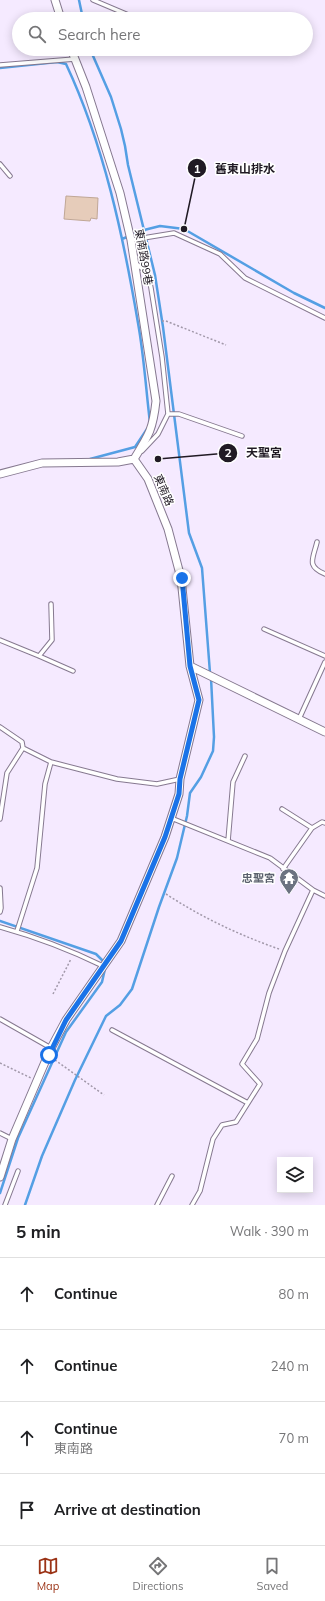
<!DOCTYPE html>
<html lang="en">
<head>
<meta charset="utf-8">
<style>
  :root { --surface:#fff; --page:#f6f6f6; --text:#202124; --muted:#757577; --line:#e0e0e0; --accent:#9b3316 }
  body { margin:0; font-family:Mulish,"Noto Sans TC",sans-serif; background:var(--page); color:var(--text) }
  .controls { position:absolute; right:12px; bottom:12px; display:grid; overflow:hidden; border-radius:0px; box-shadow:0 2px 10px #0003 }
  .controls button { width:36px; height:36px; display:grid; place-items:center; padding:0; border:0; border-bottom:1px solid var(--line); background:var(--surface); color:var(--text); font:20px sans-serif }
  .stop { position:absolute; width:12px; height:12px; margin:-9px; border:3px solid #1a73e8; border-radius:50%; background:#fff }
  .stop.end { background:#1a73e8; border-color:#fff; box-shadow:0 1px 4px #0008 }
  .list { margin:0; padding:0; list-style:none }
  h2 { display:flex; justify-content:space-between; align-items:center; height:52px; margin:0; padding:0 16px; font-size:17px }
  h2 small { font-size:13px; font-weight:400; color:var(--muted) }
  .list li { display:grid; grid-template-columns:26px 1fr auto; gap:12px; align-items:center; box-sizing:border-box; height:72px; padding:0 16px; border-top:1px solid var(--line) }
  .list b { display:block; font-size:15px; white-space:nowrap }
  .list p { margin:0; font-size:13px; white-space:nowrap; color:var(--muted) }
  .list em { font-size:13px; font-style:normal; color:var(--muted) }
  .icon { flex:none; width:22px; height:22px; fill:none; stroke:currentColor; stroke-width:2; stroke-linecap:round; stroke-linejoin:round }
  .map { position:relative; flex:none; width:325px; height:1205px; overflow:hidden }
  .search { position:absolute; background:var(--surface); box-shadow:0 2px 10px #0003; left:12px; right:12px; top:12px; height:44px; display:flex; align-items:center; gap:10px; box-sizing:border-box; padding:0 14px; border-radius:22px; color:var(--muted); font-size:15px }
  .sheet { height:340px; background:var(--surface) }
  nav { display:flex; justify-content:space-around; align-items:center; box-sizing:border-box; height:56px; border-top:1px solid var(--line); background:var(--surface); font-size:11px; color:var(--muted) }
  nav a { display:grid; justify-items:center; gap:2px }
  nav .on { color:var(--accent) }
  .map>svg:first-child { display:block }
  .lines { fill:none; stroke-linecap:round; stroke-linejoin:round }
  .stream { stroke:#549fe4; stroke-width:2.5 }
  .building { fill:#e6ccba; stroke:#c0a796 }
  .service-casing { stroke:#867990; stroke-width:5.5 }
  .minor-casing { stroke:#867990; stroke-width:9 }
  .path { stroke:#a198a9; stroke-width:1.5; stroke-dasharray:2 2; stroke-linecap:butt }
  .service { stroke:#fff; stroke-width:3.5 }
  .minor { stroke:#fff; stroke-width:7 }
  .route { stroke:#1a73e8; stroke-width:5 }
  .labels { text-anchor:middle; stroke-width:3; stroke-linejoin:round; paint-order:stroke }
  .street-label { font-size:11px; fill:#201a24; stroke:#fff }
  .worship-label { font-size:11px; font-weight:bold; fill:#5b616d; stroke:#fff; text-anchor:end }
  .leader { fill:none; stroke:#201a24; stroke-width:1.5 }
  .callout-dot { fill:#201a24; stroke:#fff; stroke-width:1.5 }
  .mark-label { font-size:12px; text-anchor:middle; font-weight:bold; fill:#fff }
  .callout-label { font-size:12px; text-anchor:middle; font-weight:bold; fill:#201a24; stroke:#fff; stroke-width:3; stroke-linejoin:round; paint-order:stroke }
</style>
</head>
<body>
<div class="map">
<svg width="325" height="1205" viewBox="0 0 325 1205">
  <rect width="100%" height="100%" fill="#f5eaff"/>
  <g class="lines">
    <!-- stream -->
    <path class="stream" d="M 79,0 L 83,19
      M 90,49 L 111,97 L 121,129 L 125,146 L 128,165 L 155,275 L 163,327 L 189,533 L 202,568 L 210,673
      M 0,68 L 57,62 L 66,64 C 104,145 123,235 138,323 C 144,356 146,390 150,423
      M 122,239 L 144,230 L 160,226 L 184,229 L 294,293 L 325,308
      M 90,459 L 135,447 L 147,429
      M 0,921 L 96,954 L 104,962
      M 0,1193 L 18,1138 L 66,1032 L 102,982 L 105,969
      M 25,1205 L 42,1156 L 75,1080 L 106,1016 L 120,1005 L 132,989 L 159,907 L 177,858 L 187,816 L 190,793 L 201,777 L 213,751 L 214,737 L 211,678"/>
  </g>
  <!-- building -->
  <path class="building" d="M 66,196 L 98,198 L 97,219 L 91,218 L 90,221 L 64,219 Z"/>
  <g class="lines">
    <!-- service casing -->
    <g class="service-casing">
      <path id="service" d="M 93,0 L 138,19
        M 0,65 L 75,59
        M 0,164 L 10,176
        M 131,240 L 174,233 L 220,254 L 245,278 L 325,318
        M 135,263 L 148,273 L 151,288 L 162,357 L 168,414
        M 142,451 L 158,434 L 168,414 L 179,414 L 242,436
        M 317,542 C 313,559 306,566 325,574
        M 264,629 L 325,656
        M 0,640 L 39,656 L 73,671
        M 39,656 L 52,640 L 51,604
        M 299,719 L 325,662
        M 0,727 L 22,742 L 23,748 L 51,762 L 117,779 L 157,784 L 180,779
        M 282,809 L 312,828
        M 171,818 L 270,858 L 313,890
        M 0,819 L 7,773 L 23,748
        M 228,841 L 233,782 L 245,756
        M 283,869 L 312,828 L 322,822 L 325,823
        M 0,888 L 1,908 L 0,912
        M 0,927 C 36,937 70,950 103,966
        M 17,931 L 37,868 L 45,784 L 51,762
        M 0,1019 L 51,1048
        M 112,1030 L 248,1103
        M 0,1133 L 12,1139
        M 5,1205 L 18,1171
        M 157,1205 L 172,1176
        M 192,1205 L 200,1191 L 213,1139 L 222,1125 L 236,1122 L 260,1084 L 242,1064 L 257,1039 L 269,993 L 285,951 L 313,890 L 325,896"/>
    </g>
    <!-- minor casing -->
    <g class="minor-casing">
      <path id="minor" d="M 55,0 L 61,19
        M 71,49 L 86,87 L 120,193 L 131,240 L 156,401 C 153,429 149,435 134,459
        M 0,474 L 42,463 L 118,462 L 134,459
        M 190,666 L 325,732
        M 0,1177 L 12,1139 L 51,1048 L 66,1020 L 121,941 L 165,837 L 179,794 L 180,779 L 199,700 L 190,666 L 181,578 L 168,529 L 148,479 L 134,459"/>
    </g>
    <!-- path -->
    <path class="path" d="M 162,321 L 166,321 L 226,345
      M 166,894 C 201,917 239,935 279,949
      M 53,994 L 71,959
      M 55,1060 L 104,1095
      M 0,1063 L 31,1078"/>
    <!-- service -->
    <use href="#service" class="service"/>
    <!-- minor -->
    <use href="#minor" class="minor"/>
  </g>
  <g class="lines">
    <!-- route -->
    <path class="route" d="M 49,1055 L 66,1020 L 121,941 L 165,837 L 179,794 L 180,779 L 199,700 L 190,666 L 182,578"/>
  </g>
  <!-- icons -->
  <defs>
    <g id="temple-pin" transform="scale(1)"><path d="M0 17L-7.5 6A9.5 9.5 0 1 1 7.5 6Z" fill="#6b7280" stroke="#fff"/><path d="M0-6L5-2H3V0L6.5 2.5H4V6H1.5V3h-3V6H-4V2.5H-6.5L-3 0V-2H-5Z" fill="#fff"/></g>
  </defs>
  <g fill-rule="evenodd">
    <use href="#temple-pin" x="289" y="878"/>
  </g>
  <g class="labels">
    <!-- street labels -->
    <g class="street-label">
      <text transform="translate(144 257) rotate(80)" y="4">東南路99巷</text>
      <text transform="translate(164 490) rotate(66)" y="4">東南路</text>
    </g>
    <!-- worship labels -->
    <g class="worship-label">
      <text x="275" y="882">忠聖宮</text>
    </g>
  </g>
  <!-- callouts -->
  <path class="leader" d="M184 229L197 168M158 459L228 453"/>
  <g class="callout-dot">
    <circle cx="184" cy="229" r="4"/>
    <circle cx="158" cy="459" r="4"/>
    <circle cx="197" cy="168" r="10"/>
    <circle cx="228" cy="453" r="10"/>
  </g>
  <g class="mark-label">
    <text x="197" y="173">1</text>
    <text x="228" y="457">2</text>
  </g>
  <g class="callout-label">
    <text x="245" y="173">舊東山排水</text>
    <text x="264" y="457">天聖宮</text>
  </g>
</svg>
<div class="controls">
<button><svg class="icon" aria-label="layers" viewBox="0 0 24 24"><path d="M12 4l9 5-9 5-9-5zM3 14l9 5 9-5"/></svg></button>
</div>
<div class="stop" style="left:49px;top:1055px"></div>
<div class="stop end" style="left:182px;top:578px"></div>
<div class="search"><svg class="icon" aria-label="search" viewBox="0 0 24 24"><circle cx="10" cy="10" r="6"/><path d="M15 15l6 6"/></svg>Search here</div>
</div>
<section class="sheet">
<h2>5 min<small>Walk · 390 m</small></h2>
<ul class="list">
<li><svg class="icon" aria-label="ahead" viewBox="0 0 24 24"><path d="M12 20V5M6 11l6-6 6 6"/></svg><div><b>Continue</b></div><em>80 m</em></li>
<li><svg class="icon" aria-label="ahead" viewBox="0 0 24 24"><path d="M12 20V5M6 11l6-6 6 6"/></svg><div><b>Continue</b></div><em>240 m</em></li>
<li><svg class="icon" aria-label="ahead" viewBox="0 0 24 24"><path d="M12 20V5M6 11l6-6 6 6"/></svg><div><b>Continue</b><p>東南路</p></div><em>70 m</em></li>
<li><svg class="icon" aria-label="arrive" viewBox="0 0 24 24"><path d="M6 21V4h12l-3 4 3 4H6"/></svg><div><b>Arrive at destination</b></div></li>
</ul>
</section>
<nav>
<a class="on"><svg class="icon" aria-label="map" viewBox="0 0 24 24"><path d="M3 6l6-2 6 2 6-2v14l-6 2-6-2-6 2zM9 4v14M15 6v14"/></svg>Map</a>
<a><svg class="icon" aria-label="directions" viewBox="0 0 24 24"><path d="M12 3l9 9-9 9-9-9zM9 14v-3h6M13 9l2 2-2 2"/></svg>Directions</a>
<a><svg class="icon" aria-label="saved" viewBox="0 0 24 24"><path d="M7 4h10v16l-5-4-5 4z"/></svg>Saved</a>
</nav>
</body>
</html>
